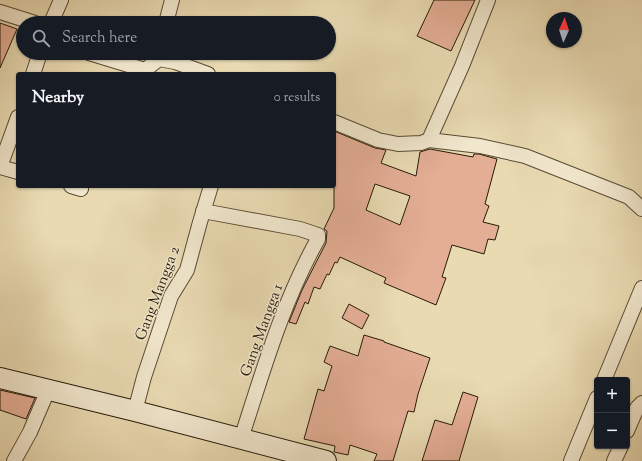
<!DOCTYPE html>
<html lang="en">
<head>
<meta charset="utf-8">
<style>
  :root { --surface:#171b24; --page:#20242c; --text:#f1f3f6; --muted:#9ea1a6; --line:#363941 }
  body { margin:0; font-family:"Sorts Mill Goudy",serif; background:var(--page); color:var(--text) }
  .controls { position:absolute; right:12px; bottom:12px; display:grid; overflow:hidden; border-radius:4px; box-shadow:0 1px 3px #0004 }
  .controls button { width:36px; height:36px; display:grid; place-items:center; padding:0; border:0; border-bottom:1px solid var(--line); background:var(--surface); color:var(--text); font:20px sans-serif }
  .compass { position:absolute; left:546px; top:12px; width:36px; height:36px; border-radius:50%; background:var(--surface); box-shadow:0 1px 3px #0004; rotate:3deg }
  .list { margin:0; padding:0; list-style:none }
  h2 { display:flex; justify-content:space-between; align-items:center; height:52px; margin:0; padding:0 16px; font-size:17px }
  h2 small { font-size:13px; font-weight:400; color:var(--muted) }
  .icon { flex:none; width:22px; height:22px; fill:none; stroke:currentColor; stroke-width:2; stroke-linecap:round; stroke-linejoin:round }
  .map { position:relative; flex:none; width:642px; height:461px; overflow:hidden }
  .search { position:absolute; background:var(--surface); box-shadow:0 1px 3px #0004; left:16px; top:16px; width:320px; height:44px; display:flex; align-items:center; gap:10px; box-sizing:border-box; padding:0 14px; border-radius:22px; color:var(--muted); font-size:15px }
  .panel { position:absolute; background:var(--surface); box-shadow:0 1px 3px #0004; left:16px; top:72px; width:320px; height:116px; border-radius:4px }
  .map>svg:first-child { display:block }
  .building { fill:#e4ae95; stroke:#271b09; fill-rule:evenodd }
  .lines { fill:none; stroke-linecap:round; stroke-linejoin:round }
  .street-casing { stroke:#584b33; stroke-width:16 }
  .secondary-casing { stroke:#271b09; stroke-width:22 }
  .street { stroke:#f1e7cd; stroke-width:14 }
  .secondary { stroke:#f1e7cd; stroke-width:20 }
  .labels { text-anchor:middle; stroke-width:3; stroke-linejoin:round; paint-order:stroke }
  .street-label { font-size:15px; fill:#271b09; stroke:#f1e7cd }
</style>
</head>
<body>
<div class="map">
<svg width="642" height="461" viewBox="0 0 642 461">
  <rect width="100%" height="100%" fill="#e9dab2"/>
  <filter id="stains"><feTurbulence type="fractalNoise" baseFrequency=".005" numOctaves="4"/><feColorMatrix values="0 0 0 0 .2 0 0 0 0 .09 0 0 0 0 .02 0 0 0 .5 -.17"/></filter>
  <radialGradient id="worn" r=".72"><stop offset=".6" stop-color="#630" stop-opacity="0"/><stop offset="1" stop-color="#630" stop-opacity=".3"/></radialGradient>
  <!-- building -->
  <path class="building" d="M 434,0 L 475,0 L 451,51 L 417,36 Z
    M 0,23 L 17,29 L 0,68 Z
    M 334,131 L 375,148 L 386,150 L 381,163 L 416,176 L 420,152 L 430,149 L 473,157 L 474,154 L 479,154 L 497,159 L 485,204 L 489,206 L 483,222 L 499,226 L 495,240 L 488,239 L 484,254 L 452,245 L 442,277 L 446,278 L 436,305 L 384,283 L 386,278 L 340,257 L 337,263 L 335,262 L 329,275 L 327,274 L 320,289 L 314,287 L 308,304 L 305,302 L 296,324 L 289,322 L 302,290 L 326,243 L 327,231 L 324,229 L 334,208 ZM 375,184 L 410,196 L 400,225 L 366,210 Z
    M 349,304 L 369,315 L 362,329 L 342,318 Z
    M 364,335 L 384,341 L 384,342 L 430,358 L 418,394 L 414,412 L 408,411 L 393,461 L 374,461 L 377,454 L 350,445 L 348,455 L 334,452 L 335,446 L 304,439 L 318,389 L 324,391 L 332,366 L 324,362 L 330,346 L 358,356 Z
    M 0,390 L 35,398 L 26,419 L 0,410 Z
    M 463,392 L 478,397 L 459,461 L 422,461 L 435,420 L 452,425 Z"/>
  <g class="lines">
    <!-- street casing -->
    <g class="street-casing">
      <path id="street" d="M 0,12 L 35,23
        M 51,23 L 61,0
        M 166,23 L 172,0
        M 89,53 L 145,70 L 159,59 L 175,62 L 208,74
        M 33,74 L 40,53
        M 334,122 L 378,140 L 398,144 L 421,143 L 429,140 L 480,146 L 525,156 L 629,197 L 642,209
        M 429,140 L 462,66 L 488,0
        M 0,167 L 18,117
        M 0,167 L 18,172
        M 71,186 L 81,189
        M 203,211 L 300,229 L 318,235 L 318,239 C 283,301 263,371 241,439
        M 604,380 L 642,288
        M 135,411 L 144,377 L 171,296 L 187,270 L 200,222 L 211,186
        M 627,431 L 637,408 L 642,403
        M 14,461 L 30,432 L 48,390
        M 571,461 L 597,398
        M 614,461 L 621,446"/>
    </g>
    <!-- secondary casing -->
    <g class="secondary-casing">
      <path id="secondary" d="M 0,378 L 135,411 L 326,461"/>
    </g>
    <!-- street -->
    <use href="#street" class="street"/>
    <!-- secondary -->
    <use href="#secondary" class="secondary"/>
  </g>
  <g class="labels">
    <!-- street labels -->
    <g class="street-label">
      <text transform="translate(157 293) rotate(-69)" y="5">Gang Mangga 2</text>
      <text transform="translate(261 330) rotate(-70)" y="5">Gang Mangga 1</text>
    </g>
  </g>
  <rect width="100%" height="100%" filter="url(#stains)"/>
  <rect width="100%" height="100%" fill="url(#worn)"/>
</svg>
<div class="controls">
<button>+</button>
<button>−</button>
</div>
<svg class="compass" viewBox="-18 -18 36 36"><path d="M0-13l5 13h-10z" fill="#e53935"/><path d="M0 13l5-13h-10z" fill="#9ea1a6"/></svg>
<div class="search"><svg class="icon" aria-label="search" viewBox="0 0 24 24"><circle cx="10" cy="10" r="6"/><path d="M15 15l6 6"/></svg>Search here</div>
<section class="panel">
<h2>Nearby<small>0 results</small></h2>
<ul class="list">
</ul>
</section>
</div>
</body>
</html>
